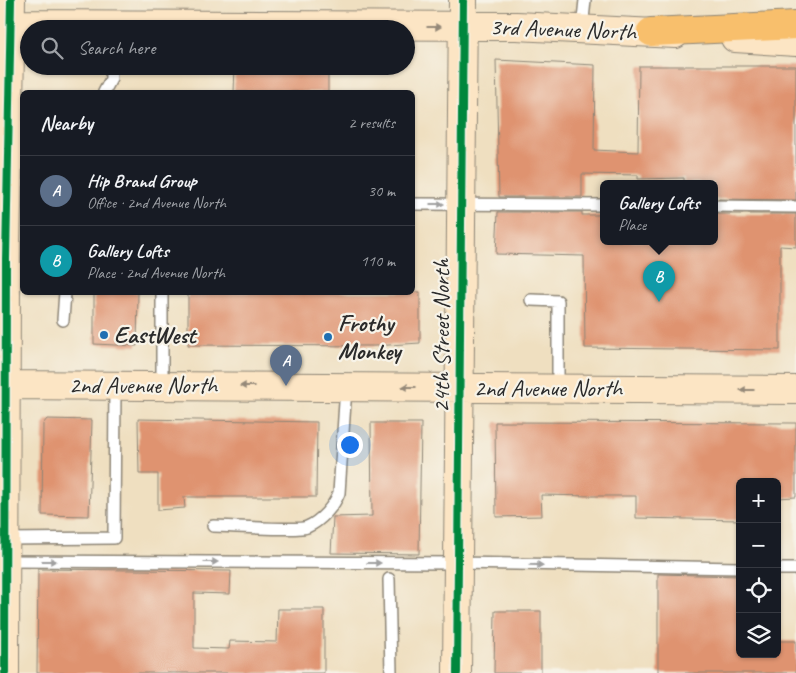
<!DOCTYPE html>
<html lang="en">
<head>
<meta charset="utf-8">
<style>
  :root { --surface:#171b24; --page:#20242c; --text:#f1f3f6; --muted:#9ea1a6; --line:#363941; --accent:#ea580c }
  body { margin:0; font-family:Caveat,sans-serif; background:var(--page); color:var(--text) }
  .controls { position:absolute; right:15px; bottom:15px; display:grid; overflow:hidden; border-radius:8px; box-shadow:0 1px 4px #0004 }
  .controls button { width:45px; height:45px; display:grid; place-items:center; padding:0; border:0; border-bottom:1px solid var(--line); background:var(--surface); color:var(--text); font:25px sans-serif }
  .you { position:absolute; left:349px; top:444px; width:18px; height:18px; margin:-12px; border:4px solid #fff; border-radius:50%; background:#1a73e8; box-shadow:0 0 0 8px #1a73e833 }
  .badge { display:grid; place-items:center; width:32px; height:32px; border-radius:50%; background:var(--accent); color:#fff; font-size:16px; font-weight:700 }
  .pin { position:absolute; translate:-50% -41px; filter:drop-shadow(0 1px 2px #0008) }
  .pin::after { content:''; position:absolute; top:26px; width:18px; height:15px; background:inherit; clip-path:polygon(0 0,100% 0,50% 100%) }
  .popup { position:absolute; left:600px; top:180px; width:118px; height:65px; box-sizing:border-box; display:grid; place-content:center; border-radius:8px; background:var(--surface); filter:drop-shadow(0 1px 4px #0005); font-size:16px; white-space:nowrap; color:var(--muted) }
  .popup b { font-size:19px; color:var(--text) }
  .popup::after { content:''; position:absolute; left:50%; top:100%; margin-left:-10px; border:10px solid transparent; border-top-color:var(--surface) }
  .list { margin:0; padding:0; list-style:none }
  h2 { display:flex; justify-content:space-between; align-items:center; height:65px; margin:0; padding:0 20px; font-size:21px }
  h2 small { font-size:16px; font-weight:400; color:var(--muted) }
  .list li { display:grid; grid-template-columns:32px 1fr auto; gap:15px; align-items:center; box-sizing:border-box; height:70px; padding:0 20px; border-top:1px solid var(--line) }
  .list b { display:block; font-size:19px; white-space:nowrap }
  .list p { margin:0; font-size:16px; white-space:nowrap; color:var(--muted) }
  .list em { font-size:16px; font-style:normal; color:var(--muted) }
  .icon { flex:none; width:28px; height:28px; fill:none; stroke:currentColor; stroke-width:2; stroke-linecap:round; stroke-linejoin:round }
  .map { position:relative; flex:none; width:796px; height:673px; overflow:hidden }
  .search { position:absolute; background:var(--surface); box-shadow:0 1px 4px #0004; left:20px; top:20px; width:395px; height:55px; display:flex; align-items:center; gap:12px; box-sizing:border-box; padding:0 18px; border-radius:28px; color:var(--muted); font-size:19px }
  .panel { position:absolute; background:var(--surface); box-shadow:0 1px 4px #0004; left:20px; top:90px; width:395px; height:205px; border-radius:8px }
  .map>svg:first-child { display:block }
  .building { fill:#df9370 }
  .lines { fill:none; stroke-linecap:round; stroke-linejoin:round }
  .lane-casing { stroke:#8d8576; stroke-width:14 }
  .secondary-casing { stroke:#8d8576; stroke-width:30 }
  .highway-casing { stroke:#8d8576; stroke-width:30 }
  .lane { stroke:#fff; stroke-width:11 }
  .secondary { stroke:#fce5c4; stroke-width:28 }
  .highway { stroke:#f8bf6c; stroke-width:28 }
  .cycleway-casing { stroke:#f7f3e8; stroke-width:11 }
  .cycleway { stroke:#00873e; stroke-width:8 }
  .oneway { fill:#948878 }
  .oneway2 { fill:#a0a0a0 }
  .poi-dot { fill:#1f6fb2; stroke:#f7f3e8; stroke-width:2 }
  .labels { text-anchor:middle; stroke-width:4.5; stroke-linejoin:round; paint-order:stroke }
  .street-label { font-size:24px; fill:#2b2b2b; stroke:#f7f3e8 }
  .poi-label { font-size:24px; font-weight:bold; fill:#2b2b2b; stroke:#f7f3e8; text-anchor:start }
</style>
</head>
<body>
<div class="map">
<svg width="796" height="673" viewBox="0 0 796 673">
  <rect width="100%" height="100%" fill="#f7f3e8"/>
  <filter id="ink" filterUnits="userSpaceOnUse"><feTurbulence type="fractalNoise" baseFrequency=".02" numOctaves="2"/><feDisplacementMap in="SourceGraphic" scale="10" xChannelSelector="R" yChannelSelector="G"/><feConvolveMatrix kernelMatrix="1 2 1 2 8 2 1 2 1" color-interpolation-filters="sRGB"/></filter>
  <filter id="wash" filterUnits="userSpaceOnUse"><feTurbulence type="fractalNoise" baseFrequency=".0096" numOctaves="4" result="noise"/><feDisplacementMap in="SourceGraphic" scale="20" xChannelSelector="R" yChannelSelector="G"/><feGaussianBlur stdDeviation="1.12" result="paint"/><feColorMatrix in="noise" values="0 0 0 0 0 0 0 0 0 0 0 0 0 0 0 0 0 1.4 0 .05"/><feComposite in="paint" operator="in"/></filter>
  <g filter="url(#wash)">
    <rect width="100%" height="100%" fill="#efdfc0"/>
    <g id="blocks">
      <!-- building -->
      <path class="building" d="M 496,60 L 595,65 L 594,150 L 638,152 L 639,66 L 796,66 L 796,200 L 714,199 L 714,183 L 684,183 L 684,178 L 638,179 L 638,175 L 582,174 L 582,197 L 499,197 Z
        M 235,66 L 328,66 L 328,92 L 234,92 Z
        M 498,212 L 582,212 L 582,215 L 604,215 L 604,241 L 714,241 L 714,214 L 796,214 L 796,247 L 780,246 L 780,350 L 585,348 L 584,256 L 496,254 Z
        M 94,292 L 138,292 L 137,346 L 94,344 Z
        M 188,292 L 420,292 L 420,343 L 374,346 L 188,345 Z
        M 47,419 L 92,420 L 89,516 L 42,515 L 43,424 Z
        M 138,419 L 317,422 L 316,497 L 184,497 L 185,508 L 158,510 L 158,474 L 139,474 Z
        M 495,422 L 796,423 L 796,497 L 777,498 L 777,482 L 740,482 L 740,520 L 636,518 L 636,496 L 592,496 L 541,495 L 542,516 L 496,517 Z
        M 371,423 L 421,423 L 419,554 L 331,553 L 333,517 L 372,516 Z
        M 38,569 L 231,571 L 230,594 L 194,593 L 194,648 L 229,649 L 230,641 L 277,642 L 278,609 L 324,609 L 324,673 L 37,673 Z
        M 658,574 L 740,576 L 740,654 L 777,654 L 777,641 L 796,641 L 796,673 L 658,673 Z
        M 495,611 L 541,611 L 541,673 L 494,673 Z"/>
    </g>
  </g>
  <g filter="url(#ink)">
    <use href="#blocks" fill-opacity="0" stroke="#8d8576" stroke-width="1"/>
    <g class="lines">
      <!-- lane casing -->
      <g class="lane-casing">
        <path id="lane" d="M 582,29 L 585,0
          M 104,92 L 111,79 L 111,66
          M 412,204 L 604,205
          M 714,206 L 796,207
          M 162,292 L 162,385
          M 531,300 L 558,301 L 558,388
          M 63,320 L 65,292
          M 213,526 C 228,526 299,531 307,527 C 321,521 334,506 339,493 L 346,387
          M 6,539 L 114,538 L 115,385
          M 4,561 L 457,563 L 740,568
          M 777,569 L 796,569
          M 389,579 L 391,673"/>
      </g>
      <!-- secondary casing -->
      <g class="secondary-casing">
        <path id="secondary" d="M 0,24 L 516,26 L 675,34
          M 735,38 L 796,42
          M 0,385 L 796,390
          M 5,673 L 6,259 L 11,0
          M 457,673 L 463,0"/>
      </g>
      <!-- highway casing -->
      <g class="highway-casing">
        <path id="highway" d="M 651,32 L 796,25"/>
      </g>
      <!-- lane -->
      <use href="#lane" class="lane"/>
      <!-- secondary -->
      <use href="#secondary" class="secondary"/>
      <!-- highway -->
      <use href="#highway" class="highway"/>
      <!-- cycleway casing -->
      <g class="cycleway-casing">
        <path id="cycleway" d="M 5,673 L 6,259 L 11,0
          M 457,673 L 463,0"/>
      </g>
      <!-- cycleway -->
      <use href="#cycleway" class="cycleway"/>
    </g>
    <!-- one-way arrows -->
    <defs><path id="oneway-solid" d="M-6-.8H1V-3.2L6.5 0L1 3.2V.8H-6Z" transform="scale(1.25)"/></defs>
    <g class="oneway">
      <use href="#oneway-solid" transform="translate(434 27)"/>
      <use href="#oneway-solid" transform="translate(247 386) rotate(-180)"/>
      <use href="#oneway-solid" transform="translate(409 387) rotate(-180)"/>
      <use href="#oneway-solid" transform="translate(747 390) rotate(-180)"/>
    </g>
    <g class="oneway2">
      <use href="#oneway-solid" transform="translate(437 204)"/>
      <use href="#oneway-solid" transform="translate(49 561)"/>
      <use href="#oneway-solid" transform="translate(211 562)"/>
      <use href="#oneway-solid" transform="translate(374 563)"/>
      <use href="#oneway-solid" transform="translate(536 565) rotate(1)"/>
    </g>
  </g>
  <!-- markers -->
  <g class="poi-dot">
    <circle cx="104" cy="335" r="5"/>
    <circle cx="328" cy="337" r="5"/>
  </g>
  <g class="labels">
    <!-- street labels -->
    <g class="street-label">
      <text transform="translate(563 29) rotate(2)" y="8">3rd Avenue North</text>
      <text transform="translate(441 336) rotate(-90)" y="8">24th Street North</text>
      <text x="143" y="393">2nd Avenue North</text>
      <text x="548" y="396">2nd Avenue North</text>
    </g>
    <!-- poi labels -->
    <g class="poi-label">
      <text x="338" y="331">Frothy<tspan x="338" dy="28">Monkey</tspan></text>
      <text x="114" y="343">EastWest</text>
    </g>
  </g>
</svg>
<div class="controls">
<button>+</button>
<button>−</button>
<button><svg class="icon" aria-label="locate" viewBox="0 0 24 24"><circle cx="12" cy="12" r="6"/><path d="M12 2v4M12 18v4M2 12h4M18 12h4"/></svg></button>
<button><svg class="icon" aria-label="layers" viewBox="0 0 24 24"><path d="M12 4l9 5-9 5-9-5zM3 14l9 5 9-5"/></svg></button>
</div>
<div class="you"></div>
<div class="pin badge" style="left:286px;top:386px;background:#5c6f8a">A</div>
<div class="pin badge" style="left:659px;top:302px;background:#0f9aa8">B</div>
<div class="popup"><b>Gallery Lofts</b>Place</div>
<div class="search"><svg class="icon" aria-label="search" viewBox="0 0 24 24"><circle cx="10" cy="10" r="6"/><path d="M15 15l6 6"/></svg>Search here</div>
<section class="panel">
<h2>Nearby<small>2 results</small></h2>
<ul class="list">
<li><span class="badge" style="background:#5c6f8a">A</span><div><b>Hip Brand Group</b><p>Office · 2nd Avenue North</p></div><em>30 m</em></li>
<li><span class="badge" style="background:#0f9aa8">B</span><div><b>Gallery Lofts</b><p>Place · 2nd Avenue North</p></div><em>110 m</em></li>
</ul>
</section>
</div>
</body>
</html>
